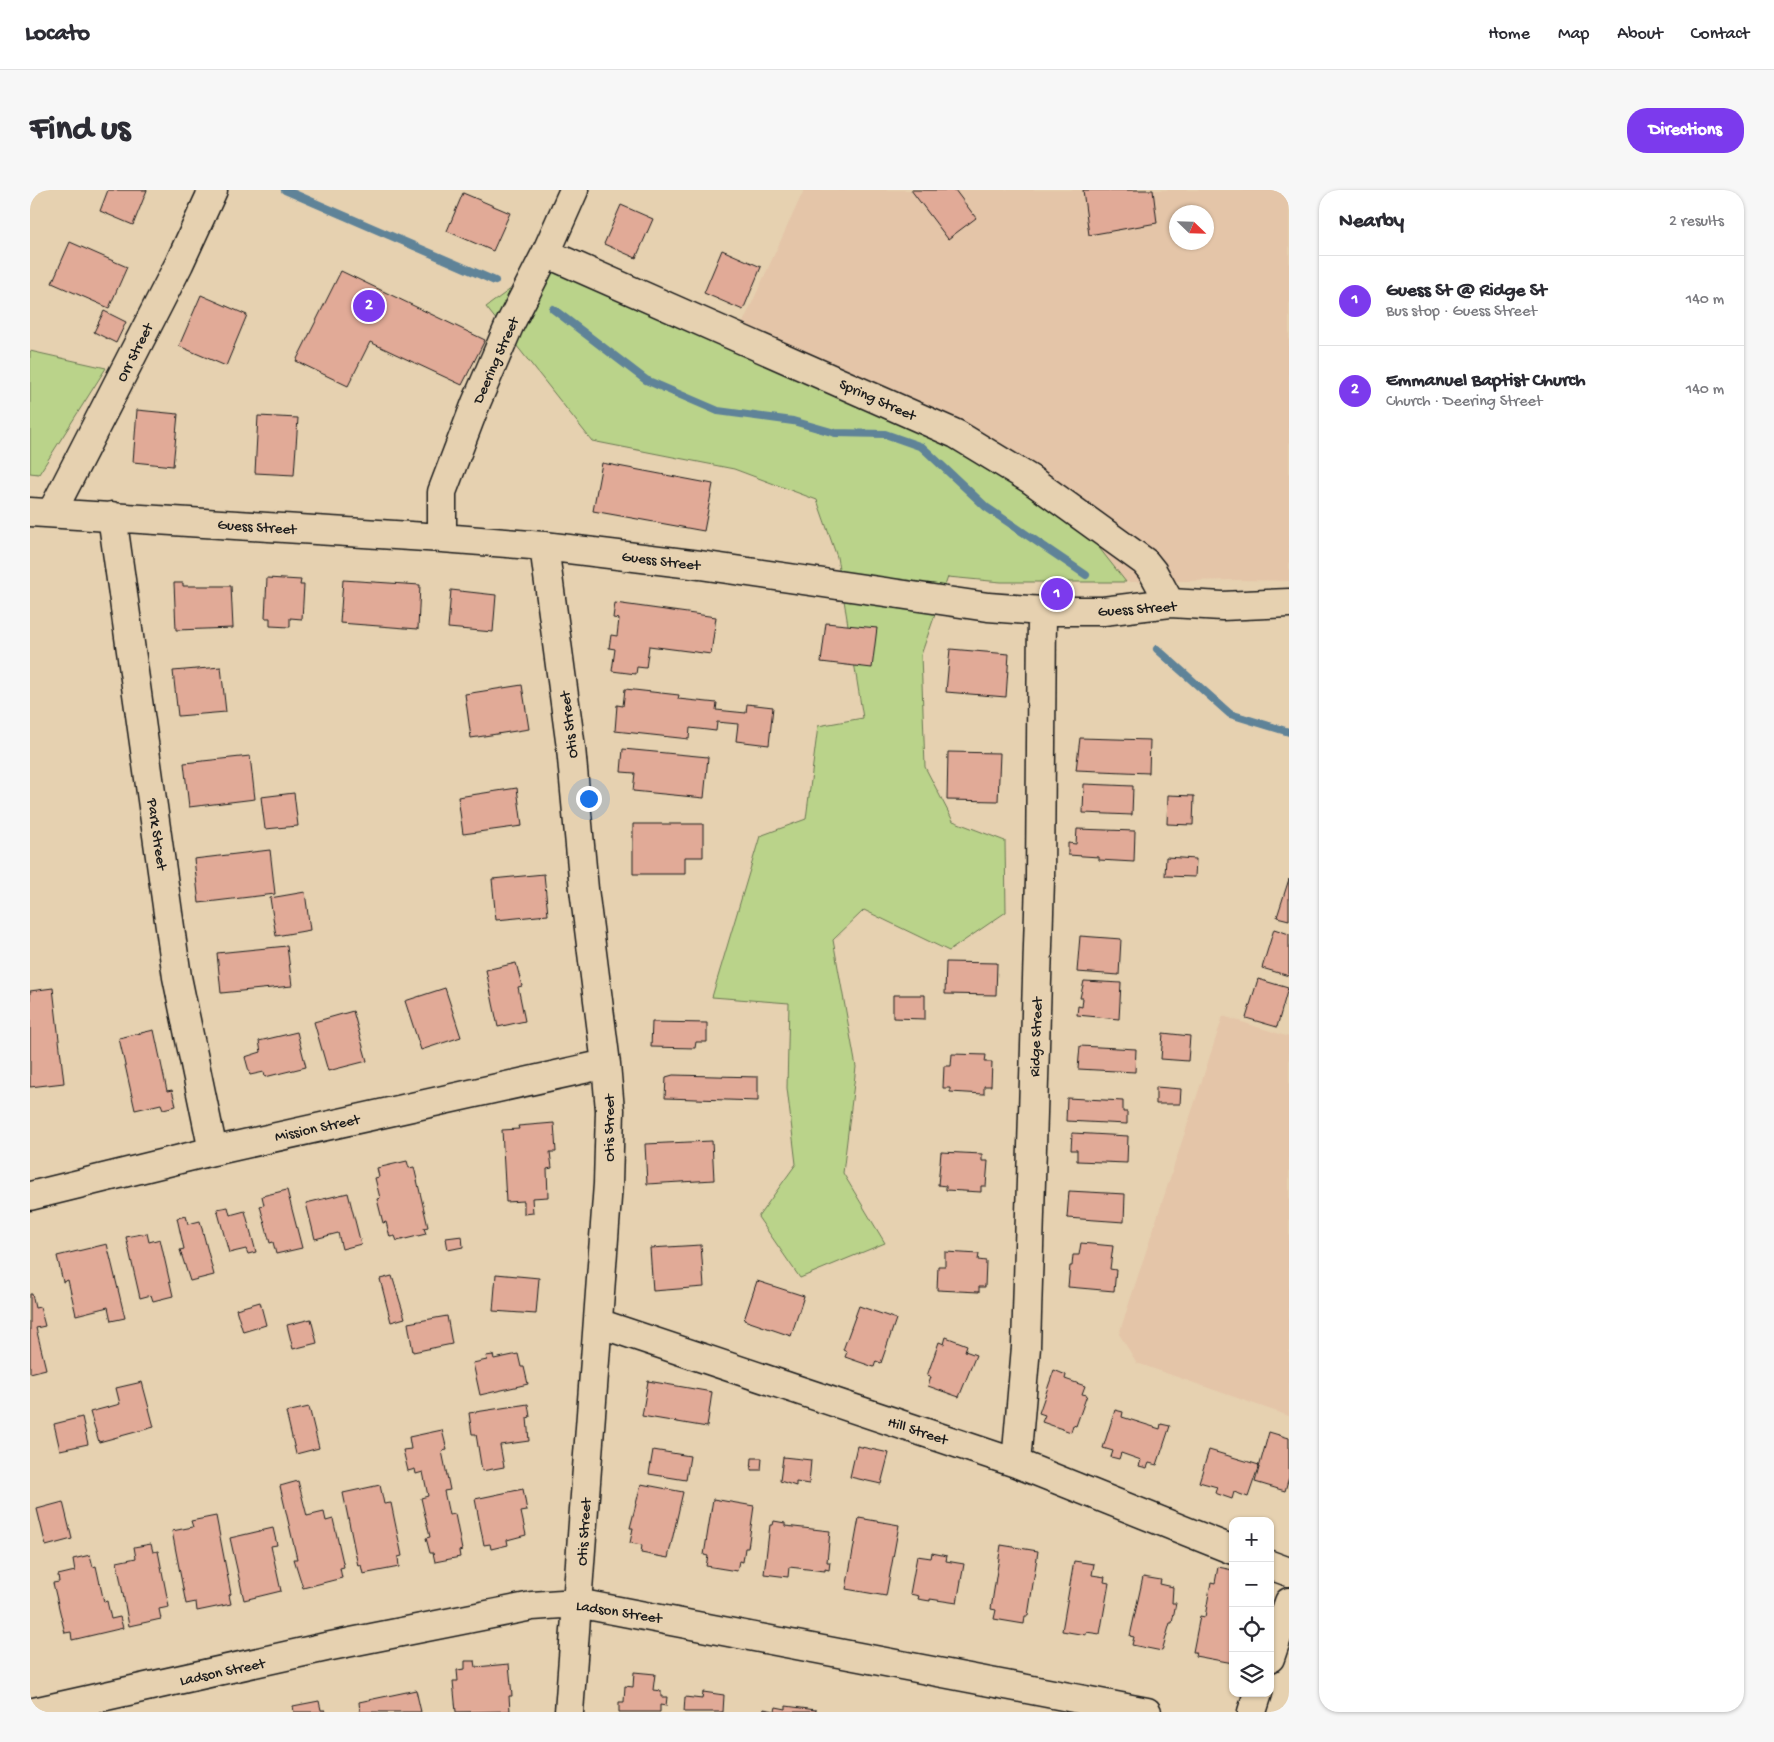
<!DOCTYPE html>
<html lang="en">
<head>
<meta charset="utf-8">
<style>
  :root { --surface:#fff; --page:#f7f7f7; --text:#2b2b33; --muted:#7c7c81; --line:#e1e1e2; --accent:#7c3aed }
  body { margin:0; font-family:"Gochi Hand",sans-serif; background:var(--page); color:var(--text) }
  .controls { position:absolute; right:15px; bottom:15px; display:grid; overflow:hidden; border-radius:10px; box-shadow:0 1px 4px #0004 }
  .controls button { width:45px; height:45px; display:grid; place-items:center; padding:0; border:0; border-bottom:1px solid var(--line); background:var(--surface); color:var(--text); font:25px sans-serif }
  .compass { position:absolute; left:1139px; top:15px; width:45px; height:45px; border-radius:50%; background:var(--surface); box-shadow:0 1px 4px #0004; rotate:113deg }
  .you { position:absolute; left:558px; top:608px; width:18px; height:18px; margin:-12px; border:4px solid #fff; border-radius:50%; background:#1a73e8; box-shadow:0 0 0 8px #1a73e833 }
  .badge { display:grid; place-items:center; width:32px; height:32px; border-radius:50%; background:var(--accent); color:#fff; font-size:16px; font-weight:700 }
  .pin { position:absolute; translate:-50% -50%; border:2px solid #fff; box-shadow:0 1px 5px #0006 }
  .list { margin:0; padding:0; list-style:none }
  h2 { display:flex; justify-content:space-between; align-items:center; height:65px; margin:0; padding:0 20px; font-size:21px }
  h2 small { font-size:16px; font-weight:400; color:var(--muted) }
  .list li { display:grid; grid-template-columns:32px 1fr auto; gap:15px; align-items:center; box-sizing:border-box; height:90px; padding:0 20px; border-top:1px solid var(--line) }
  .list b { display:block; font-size:19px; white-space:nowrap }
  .list p { margin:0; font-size:16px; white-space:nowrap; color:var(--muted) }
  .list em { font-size:16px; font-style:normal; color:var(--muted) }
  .icon { flex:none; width:28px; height:28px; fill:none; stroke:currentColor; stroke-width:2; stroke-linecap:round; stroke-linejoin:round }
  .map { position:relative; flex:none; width:1259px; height:1522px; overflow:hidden; border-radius:20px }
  header { display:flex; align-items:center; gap:30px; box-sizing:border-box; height:70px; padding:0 25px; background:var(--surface); border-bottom:1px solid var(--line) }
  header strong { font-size:24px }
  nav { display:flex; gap:28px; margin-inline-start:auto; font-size:18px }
  .intro { display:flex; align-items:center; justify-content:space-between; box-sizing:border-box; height:120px; padding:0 30px }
  h1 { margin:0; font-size:35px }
  .button { padding:12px 22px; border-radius:20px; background:var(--accent); color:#fff; font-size:18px; font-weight:700 }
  main { display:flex; gap:30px; padding:0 30px }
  aside { flex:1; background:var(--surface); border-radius:20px; box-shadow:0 1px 4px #0004 }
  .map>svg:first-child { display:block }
  .built { fill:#e4c5a8; fill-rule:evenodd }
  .green { fill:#bad38a; stroke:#6b7853 }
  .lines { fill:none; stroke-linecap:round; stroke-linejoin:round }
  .stream { stroke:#5f8398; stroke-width:8 }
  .building { fill:#e1aa97; stroke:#1c1c1c }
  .minor-casing { stroke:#1c1c1c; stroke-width:31 }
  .minor { stroke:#e6d1b0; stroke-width:28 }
  .labels { text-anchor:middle; stroke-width:5; stroke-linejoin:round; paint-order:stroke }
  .street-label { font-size:15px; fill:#1c1c1c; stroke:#e6d1b0 }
</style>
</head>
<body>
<header>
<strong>Locato</strong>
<nav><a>Home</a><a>Map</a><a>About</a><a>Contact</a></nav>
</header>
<div class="intro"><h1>Find us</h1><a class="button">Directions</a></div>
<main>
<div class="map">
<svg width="1259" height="1522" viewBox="0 0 1259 1522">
  <rect width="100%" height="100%" fill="#e6d1b0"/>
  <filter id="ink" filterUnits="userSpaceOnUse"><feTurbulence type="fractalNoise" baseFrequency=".02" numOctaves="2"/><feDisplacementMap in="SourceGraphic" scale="10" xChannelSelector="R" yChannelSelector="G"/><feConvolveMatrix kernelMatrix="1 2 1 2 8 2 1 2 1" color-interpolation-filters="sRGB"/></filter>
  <g filter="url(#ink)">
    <!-- built -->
    <path class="built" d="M 774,0 L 1259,0 L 1259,391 L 1208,390 L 1096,392 L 1028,307 L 710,139 ZM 1146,22 L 1176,22 L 1176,52 L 1146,52 Z
      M 1193,826 L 1259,847 L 1259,1226 L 1107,1173 L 1089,1144 Z"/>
    <!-- green -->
    <path class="green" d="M 515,74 L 710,139 L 1029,307 L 1096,392 L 971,392 L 918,387 L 891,465 L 895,577 L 923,631 L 975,651 L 976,722 L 919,761 L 834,720 L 803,750 L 826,877 L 813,983 L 855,1053 L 770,1088 L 728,1027 L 766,974 L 757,898 L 759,813 L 682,807 L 730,646 L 776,629 L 788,536 L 833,528 L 807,367 L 787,310 L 704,279 L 562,251 L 456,117 Z
      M 0,161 L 76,178 L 9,284 L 0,283 Z"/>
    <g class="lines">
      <!-- stream -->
      <path class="stream" d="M 255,0 L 465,91
        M 523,119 L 616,190 L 688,221 L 763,231 L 805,243 L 855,244 L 892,257 L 956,317 L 1056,385
        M 1127,459 L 1200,524 L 1259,542"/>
    </g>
    <!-- building -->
    <path class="building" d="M 78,0 L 117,0 L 103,35 L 70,21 Z
      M 881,0 L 925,0 L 946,28 L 918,49 Z
      M 1053,0 L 1123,0 L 1127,33 L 1059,45 Z
      M 433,3 L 480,23 L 463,61 L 417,41 Z
      M 591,15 L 623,29 L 606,68 L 574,54 Z
      M 40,52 L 97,77 L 79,118 L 22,93 Z
      M 692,60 L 731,77 L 713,120 L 674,103 Z
      M 311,81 L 455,150 L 432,195 L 340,152 L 318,196 L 266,171 Z
      M 171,105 L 217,125 L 196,176 L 149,156 Z
      M 74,121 L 96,132 L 86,153 L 64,142 Z
      M 107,220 L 148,224 L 143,276 L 103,272 Z
      M 228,226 L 268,228 L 264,285 L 225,283 Z
      M 572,273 L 683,294 L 674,341 L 563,321 Z
      M 237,388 L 271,390 L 270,395 L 274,395 L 272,429 L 260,428 L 260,437 L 240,436 L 240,428 L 235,428 Z
      M 313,390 L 390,395 L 388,439 L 310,433 Z
      M 144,393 L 153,393 L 153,396 L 201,396 L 203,438 L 146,440 Z
      M 421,400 L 466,405 L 463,442 L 418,438 Z
      M 585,413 L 686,427 L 681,464 L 619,456 L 616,478 L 607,477 L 606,484 L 582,481 L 585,459 L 579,458 L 581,445 L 587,446 L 589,429 L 583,428 Z
      M 796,433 L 847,438 L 842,478 L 791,472 Z
      M 920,459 L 979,464 L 976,507 L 916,502 Z
      M 191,477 L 196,522 L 148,526 L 143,481 Z
      M 492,495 L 499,539 L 441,548 L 435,504 Z
      M 595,499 L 649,505 L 648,509 L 687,513 L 686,520 L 716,523 L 717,514 L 743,517 L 739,555 L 706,551 L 708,534 L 687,532 L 686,541 L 660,538 L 659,549 L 585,541 L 587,515 L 593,516 Z
      M 1050,548 L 1120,550 L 1119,583 L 1046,580 Z
      M 593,559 L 678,567 L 674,608 L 603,601 L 605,583 L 591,582 Z
      M 918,562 L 970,563 L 968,611 L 917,610 Z
      M 220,566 L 225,609 L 159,617 L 154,573 Z
      M 1054,594 L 1103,596 L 1102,625 L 1053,623 Z
      M 487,598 L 492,636 L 433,644 L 428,607 Z
      M 264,603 L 268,636 L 235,639 L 231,607 Z
      M 1138,605 L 1164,606 L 1163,635 L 1137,634 Z
      M 603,634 L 673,634 L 673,667 L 655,667 L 655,684 L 603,684 Z
      M 1047,639 L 1105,641 L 1104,672 L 1069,670 L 1069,667 L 1038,665 L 1038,653 L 1046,654 Z
      M 240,660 L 245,704 L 169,713 L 164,669 Z
      M 1136,667 L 1166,669 L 1165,687 L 1135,686 Z
      M 514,684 L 518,725 L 466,730 L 462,689 Z
      M 1259,689 L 1259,730 L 1247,727 Z
      M 275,702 L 280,740 L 246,746 L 240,708 Z
      M 1244,739 L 1259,744 L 1259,786 L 1232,778 Z
      M 1050,746 L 1091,749 L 1089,785 L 1047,782 Z
      M 257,756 L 262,796 L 191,803 L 187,763 Z
      M 916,772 L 967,773 L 966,805 L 915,804 Z
      M 486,773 L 492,796 L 488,797 L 495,831 L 468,837 L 456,780 Z
      M 1228,789 L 1258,798 L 1247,837 L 1216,828 Z
      M 1054,791 L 1091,793 L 1089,829 L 1047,825 L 1048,816 L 1052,817 L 1053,808 L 1050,808 Z
      M 23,798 L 34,893 L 0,897 L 0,801 Z
      M 415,798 L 431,847 L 391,860 L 375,811 Z
      M 863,805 L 895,805 L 895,829 L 863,828 Z
      M 323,821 L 337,871 L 298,881 L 284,832 Z
      M 622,832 L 677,833 L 677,852 L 666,852 L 665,858 L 621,857 Z
      M 124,840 L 137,901 L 142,900 L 146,916 L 133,919 L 131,914 L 105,920 L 89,848 Z
      M 267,842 L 276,877 L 235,887 L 234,882 L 220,885 L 215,867 L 231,862 L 229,851 Z
      M 1133,843 L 1160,846 L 1158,871 L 1131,869 Z
      M 1050,856 L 1106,859 L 1105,882 L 1048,879 Z
      M 922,864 L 956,865 L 955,872 L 962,872 L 961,896 L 954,896 L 954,904 L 920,902 L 920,898 L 913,898 L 914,876 L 921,876 Z
      M 643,885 L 728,887 L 728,911 L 635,908 L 636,887 Z
      M 1126,897 L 1151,899 L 1150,914 L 1126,914 Z
      M 1037,908 L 1093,911 L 1093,922 L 1097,922 L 1097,934 L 1036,931 Z
      M 524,933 L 526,962 L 520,962 L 522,978 L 517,979 L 518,1007 L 502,1008 L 503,1023 L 494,1024 L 494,1011 L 476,1012 L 472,940 L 489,939 L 488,936 Z
      M 1042,943 L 1098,946 L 1097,973 L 1047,971 L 1047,960 L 1041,960 Z
      M 682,951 L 684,990 L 617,994 L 615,954 Z
      M 911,962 L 952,964 L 952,971 L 958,971 L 956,996 L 951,996 L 951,1002 L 916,1000 L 916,996 L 908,995 Z
      M 377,971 L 379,978 L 384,977 L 398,1037 L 394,1038 L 396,1044 L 367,1051 L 365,1046 L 360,1047 L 356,1032 L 353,1033 L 347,1009 L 350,1008 L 345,988 L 349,987 L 347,978 Z
      M 257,1000 L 272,1058 L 246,1064 L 243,1052 L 240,1053 L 230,1016 L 234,1015 L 232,1006 Z
      M 1039,1001 L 1095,1004 L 1094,1032 L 1037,1028 Z
      M 318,1003 L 331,1054 L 312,1059 L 308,1043 L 285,1049 L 276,1013 Z
      M 198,1017 L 200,1025 L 215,1021 L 226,1062 L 218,1064 L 216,1059 L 199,1063 L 187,1019 Z
      M 156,1026 L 158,1034 L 170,1031 L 184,1085 L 160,1091 L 150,1060 L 154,1059 L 147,1028 Z
      M 117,1043 L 119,1052 L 130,1049 L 143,1106 L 123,1111 L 121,1105 L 110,1108 L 96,1047 Z
      M 432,1046 L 433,1057 L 418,1060 L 416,1048 Z
      M 1051,1053 L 1083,1056 L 1080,1079 L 1086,1080 L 1084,1101 L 1038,1097 L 1040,1076 L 1042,1076 L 1043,1065 L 1049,1065 Z
      M 77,1054 L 95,1128 L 81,1131 L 78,1117 L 46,1125 L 38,1090 L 33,1092 L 27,1066 Z
      M 671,1055 L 674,1097 L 623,1101 L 620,1058 Z
      M 915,1062 L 949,1064 L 948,1070 L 956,1071 L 955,1097 L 949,1097 L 949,1102 L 907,1100 L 908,1076 L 915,1076 Z
      M 466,1084 L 509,1088 L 506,1124 L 463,1121 Z
      M 362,1086 L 375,1128 L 361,1132 L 350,1089 Z
      M 727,1091 L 774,1106 L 761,1146 L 714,1130 Z
      M 0,1104 L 2,1104 L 5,1118 L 10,1117 L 15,1136 L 6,1138 L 16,1179 L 0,1183 Z
      M 230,1112 L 236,1135 L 213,1142 L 206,1119 Z
      M 829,1116 L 866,1129 L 851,1173 L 846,1171 L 844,1177 L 815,1167 L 817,1162 L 813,1160 Z
      M 417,1126 L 422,1154 L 383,1162 L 378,1133 Z
      M 281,1129 L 287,1153 L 263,1159 L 257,1135 Z
      M 916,1147 L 937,1155 L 935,1161 L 946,1165 L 929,1207 L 898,1196 L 901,1187 L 897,1186 L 909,1152 L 914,1154 Z
      M 488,1164 L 491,1177 L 494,1177 L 498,1194 L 450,1205 L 443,1173 L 457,1170 L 456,1166 L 463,1165 L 464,1169 Z
      M 1024,1180 L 1036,1185 L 1035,1189 L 1055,1196 L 1052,1204 L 1057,1205 L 1046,1236 L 1043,1235 L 1041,1242 L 1012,1232 L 1015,1225 L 1009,1223 Z
      M 618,1191 L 682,1202 L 677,1237 L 612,1226 Z
      M 112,1192 L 124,1237 L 69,1252 L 60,1222 L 90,1214 L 86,1198 Z
      M 498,1214 L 500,1227 L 497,1228 L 499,1251 L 470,1255 L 474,1277 L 452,1281 L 446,1244 L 442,1244 L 439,1223 Z
      M 279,1217 L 289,1258 L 266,1264 L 256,1222 Z
      M 1085,1220 L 1093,1222 L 1092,1227 L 1130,1239 L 1131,1234 L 1140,1236 L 1127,1275 L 1119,1273 L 1117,1278 L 1109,1276 L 1111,1270 L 1091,1263 L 1089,1269 L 1081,1267 L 1083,1261 L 1073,1258 Z
      M 52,1227 L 58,1254 L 30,1260 L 24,1234 Z
      M 412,1240 L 417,1260 L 412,1261 L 420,1300 L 414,1301 L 419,1325 L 425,1324 L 432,1360 L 429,1361 L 430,1367 L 405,1372 L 403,1363 L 400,1363 L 396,1348 L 400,1347 L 391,1308 L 398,1306 L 393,1282 L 386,1284 L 385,1279 L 378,1281 L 373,1260 L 381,1259 L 379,1247 Z
      M 1239,1242 L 1259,1248 L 1259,1287 L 1255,1301 L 1225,1292 Z
      M 827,1256 L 859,1263 L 851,1294 L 820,1287 Z
      M 623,1260 L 660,1266 L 656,1290 L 619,1284 Z
      M 1179,1260 L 1229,1275 L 1218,1307 L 1204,1302 L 1202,1309 L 1185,1303 L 1187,1297 L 1169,1292 Z
      M 753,1267 L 781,1270 L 779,1294 L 766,1292 L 766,1296 L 750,1291 Z
      M 722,1268 L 732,1268 L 731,1280 L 721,1280 Z
      M 268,1291 L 277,1326 L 294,1322 L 296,1331 L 303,1329 L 314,1377 L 310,1378 L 312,1388 L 273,1398 L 264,1369 L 267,1369 L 250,1296 Z
      M 611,1294 L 653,1302 L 638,1368 L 611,1363 L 612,1355 L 600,1353 L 603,1338 L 600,1338 Z
      M 350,1295 L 354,1314 L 361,1313 L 372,1366 L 368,1367 L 369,1377 L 333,1384 L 331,1375 L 328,1376 L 313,1303 Z
      M 493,1299 L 497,1321 L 491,1322 L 496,1345 L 477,1350 L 478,1355 L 461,1359 L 460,1354 L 454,1355 L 445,1309 Z
      M 683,1309 L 724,1316 L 718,1358 L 715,1358 L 713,1372 L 709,1371 L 707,1381 L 676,1376 L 678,1366 L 674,1365 Z
      M 33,1312 L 42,1349 L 16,1356 L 7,1319 Z
      M 186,1326 L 201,1404 L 199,1405 L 201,1414 L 167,1421 L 166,1412 L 156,1414 L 142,1341 L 163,1337 L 161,1331 Z
      M 829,1328 L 869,1335 L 856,1406 L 816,1399 Z
      M 744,1331 L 755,1333 L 755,1336 L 800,1341 L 797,1372 L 800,1372 L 799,1380 L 795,1379 L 795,1381 L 759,1377 L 758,1387 L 734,1384 L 740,1335 L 743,1335 Z
      M 243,1338 L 247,1355 L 241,1356 L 251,1401 L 214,1410 L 200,1348 Z
      M 121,1354 L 123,1362 L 128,1361 L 139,1417 L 129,1419 L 131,1429 L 99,1436 L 87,1372 L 106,1368 L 104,1357 Z
      M 971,1355 L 1008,1361 L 998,1426 L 995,1426 L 994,1434 L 964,1429 L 966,1420 L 961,1419 Z
      M 902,1363 L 917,1366 L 916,1371 L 934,1374 L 927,1413 L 900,1409 L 900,1411 L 888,1409 L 889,1406 L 880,1404 L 887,1366 L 901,1368 Z
      M 60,1365 L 63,1377 L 66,1376 L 74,1412 L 77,1411 L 81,1429 L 90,1427 L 93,1438 L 42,1450 L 41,1442 L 35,1443 L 23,1393 L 29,1392 L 28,1385 L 45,1381 L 43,1369 Z
      M 1044,1371 L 1064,1374 L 1062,1385 L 1075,1387 L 1074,1392 L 1079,1393 L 1070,1444 L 1056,1442 L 1056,1445 L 1032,1441 Z
      M 1188,1377 L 1203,1380 L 1203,1473 L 1165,1466 L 1166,1462 L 1163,1462 L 1170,1426 L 1175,1427 L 1181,1392 L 1185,1393 Z
      M 1113,1387 L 1131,1390 L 1130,1394 L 1143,1397 L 1142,1413 L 1146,1413 L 1142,1433 L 1140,1433 L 1132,1461 L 1102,1455 L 1104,1447 L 1100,1446 Z
      M 435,1471 L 445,1471 L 446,1477 L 479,1474 L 482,1506 L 479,1506 L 480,1521 L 426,1522 L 423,1491 L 428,1491 L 427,1480 L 435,1479 Z
      M 604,1482 L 625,1484 L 623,1500 L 631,1501 L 631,1507 L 637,1507 L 636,1516 L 630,1515 L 630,1522 L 589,1522 L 589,1512 L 594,1512 L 595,1496 L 603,1497 Z
      M 386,1500 L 391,1522 L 330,1522 L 329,1512 Z
      M 673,1502 L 694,1505 L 693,1522 L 654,1522 L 655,1507 L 672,1509 Z
      M 289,1511 L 291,1520 L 295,1520 L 295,1522 L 264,1522 L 263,1516 Z
      M 756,1516 L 786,1520 L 786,1522 L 733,1522 L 734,1519 L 745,1521 L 746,1517 L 756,1519 Z"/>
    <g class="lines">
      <!-- minor casing -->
      <g class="minor-casing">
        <path id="minor" d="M 516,63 L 926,244 L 1000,289 L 1115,372 L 1123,382 L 1140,413
          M 0,322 L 412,348 L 514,356 L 670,375 L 958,417 L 1012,421 L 1073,421 L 1140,413 L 1192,416 L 1259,413
          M 22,322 L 149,74 L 183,0
          M 82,326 L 147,787 L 183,961
          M 412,348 L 412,302 L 446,213 L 479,136 L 516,63 L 544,0
          M 514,356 L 541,558 L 554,699 L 576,874 L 580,920 L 578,994 L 539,1522
          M 0,1006 L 183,961 L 576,874
          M 568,1133 L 986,1273 L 1203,1360
          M 986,1273 L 996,1157 L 1010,689 L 1012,421
          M 1240,1375 L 1259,1382
          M 1240,1468 L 1259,1412
          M 4,1522 L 296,1457 L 502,1416 L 547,1413 L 1117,1522
          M 1222,1522 L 1228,1503"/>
      </g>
      <!-- minor -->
      <use href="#minor" class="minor"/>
    </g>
  </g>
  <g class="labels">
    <!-- street labels -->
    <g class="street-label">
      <text transform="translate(104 162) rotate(-63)" y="5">Orr Street</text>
      <text transform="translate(465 170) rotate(-66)" y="5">Deering Street</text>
      <text transform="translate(848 209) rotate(24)" y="5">Spring Street</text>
      <text transform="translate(227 336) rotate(4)" y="5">Guess Street</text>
      <text transform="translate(631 370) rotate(7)" y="5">Guess Street</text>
      <text transform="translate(1107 418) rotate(-4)" y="5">Guess Street</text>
      <text transform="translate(538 535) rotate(-97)" y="5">Otis Street</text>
      <text transform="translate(128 644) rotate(82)" y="5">Park Street</text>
      <text transform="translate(1005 847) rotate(-88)" y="5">Ridge Street</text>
      <text transform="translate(287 937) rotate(-12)" y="5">Mission Street</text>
      <text transform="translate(578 938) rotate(-90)" y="5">Otis Street</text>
      <text transform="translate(888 1240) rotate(18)" y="5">Hill Street</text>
      <text transform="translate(553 1342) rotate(-86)" y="5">Otis Street</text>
      <text transform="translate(589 1421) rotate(9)" y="5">Ladson Street</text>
      <text transform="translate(192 1481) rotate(-12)" y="5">Ladson Street</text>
    </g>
  </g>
</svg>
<div class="controls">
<button>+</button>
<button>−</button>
<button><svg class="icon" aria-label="locate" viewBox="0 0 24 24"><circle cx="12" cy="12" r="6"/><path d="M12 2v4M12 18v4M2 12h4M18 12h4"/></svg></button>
<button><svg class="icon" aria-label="layers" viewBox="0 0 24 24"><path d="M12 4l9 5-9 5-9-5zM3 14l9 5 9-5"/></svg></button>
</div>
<svg class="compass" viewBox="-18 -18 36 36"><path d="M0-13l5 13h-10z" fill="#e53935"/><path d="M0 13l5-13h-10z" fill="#7c7c81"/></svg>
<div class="you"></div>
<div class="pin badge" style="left:1027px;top:404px">1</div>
<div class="pin badge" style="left:339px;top:116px">2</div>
</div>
<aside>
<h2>Nearby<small>2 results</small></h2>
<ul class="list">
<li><span class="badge">1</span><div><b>Guess St @ Ridge St</b><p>Bus stop · Guess Street</p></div><em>140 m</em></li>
<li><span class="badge">2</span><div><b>Emmanuel Baptist Church</b><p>Church · Deering Street</p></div><em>140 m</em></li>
</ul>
</aside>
</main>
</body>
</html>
